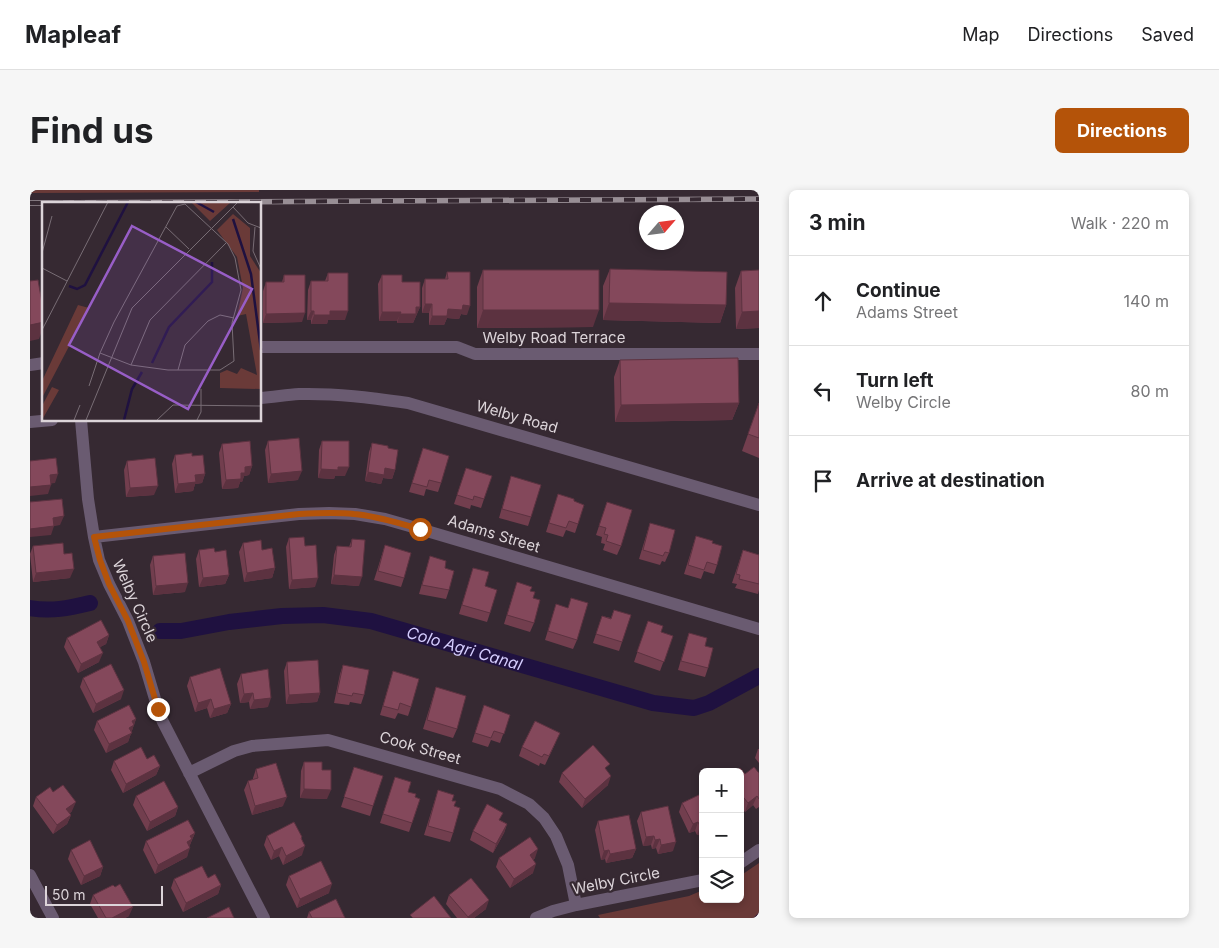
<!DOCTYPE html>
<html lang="en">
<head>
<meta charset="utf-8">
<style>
  :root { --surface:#fff; --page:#f6f6f6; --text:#202124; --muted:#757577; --line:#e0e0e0; --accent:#b45309 }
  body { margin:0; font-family:Inter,sans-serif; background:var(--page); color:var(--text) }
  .controls { position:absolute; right:15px; bottom:15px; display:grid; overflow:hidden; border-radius:8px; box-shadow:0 2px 8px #0003 }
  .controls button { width:45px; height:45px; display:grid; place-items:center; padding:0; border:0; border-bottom:1px solid var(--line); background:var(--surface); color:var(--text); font:25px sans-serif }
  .compass { position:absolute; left:609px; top:15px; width:45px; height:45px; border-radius:50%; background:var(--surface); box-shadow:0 2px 8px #0003; rotate:62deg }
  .scale { position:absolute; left:15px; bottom:12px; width:118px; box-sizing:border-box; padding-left:5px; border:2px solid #dcd4d9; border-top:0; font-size:14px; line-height:18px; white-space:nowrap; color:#dcd4d9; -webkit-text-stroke:4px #362932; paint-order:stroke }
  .stop { position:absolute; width:15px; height:15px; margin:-11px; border:4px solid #b45309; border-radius:50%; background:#fff }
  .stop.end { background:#b45309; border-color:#fff; box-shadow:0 1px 5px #0008 }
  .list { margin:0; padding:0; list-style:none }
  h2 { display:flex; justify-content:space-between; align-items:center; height:65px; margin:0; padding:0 20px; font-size:21px }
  h2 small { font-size:16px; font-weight:400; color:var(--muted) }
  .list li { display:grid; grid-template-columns:32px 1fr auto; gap:15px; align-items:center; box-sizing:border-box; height:90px; padding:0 20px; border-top:1px solid var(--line) }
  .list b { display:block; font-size:19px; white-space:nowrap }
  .list p { margin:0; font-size:16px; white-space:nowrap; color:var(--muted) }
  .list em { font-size:16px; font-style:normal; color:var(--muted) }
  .icon { flex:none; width:28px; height:28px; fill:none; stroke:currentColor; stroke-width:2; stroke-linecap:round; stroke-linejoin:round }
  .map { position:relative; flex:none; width:729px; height:728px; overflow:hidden; border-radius:8px }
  header { display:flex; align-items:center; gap:30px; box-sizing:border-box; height:70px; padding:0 25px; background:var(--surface); border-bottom:1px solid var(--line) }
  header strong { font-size:24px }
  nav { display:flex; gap:28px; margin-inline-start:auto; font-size:18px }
  .intro { display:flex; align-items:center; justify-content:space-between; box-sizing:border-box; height:120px; padding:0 30px }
  h1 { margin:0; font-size:35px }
  .button { padding:12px 22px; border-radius:8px; background:var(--accent); color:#fff; font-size:18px; font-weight:700 }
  main { display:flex; gap:30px; padding:0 30px }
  aside { flex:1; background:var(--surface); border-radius:8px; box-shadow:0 2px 8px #0003 }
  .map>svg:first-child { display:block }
  .green { fill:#6a3a38 }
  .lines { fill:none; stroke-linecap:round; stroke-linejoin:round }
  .stream { stroke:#1f1140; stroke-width:5 }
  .canal { stroke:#1f1140; stroke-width:16 }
  .minor { stroke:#6a5b71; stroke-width:12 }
  .rail-casing { stroke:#988e95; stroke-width:5.5 }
  .rail { stroke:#362932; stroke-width:4; stroke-dasharray:11; stroke-linecap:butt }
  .wall { fill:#723e4e }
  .shaded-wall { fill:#5c3240 }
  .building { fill:#84485b; stroke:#5c3240 }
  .route { stroke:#b45309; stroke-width:6 }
  .labels { text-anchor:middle; stroke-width:4.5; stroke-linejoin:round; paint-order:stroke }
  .street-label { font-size:15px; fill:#dcd4d9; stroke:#362932 }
  .water-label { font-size:16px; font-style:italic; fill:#d5cdfe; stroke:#362932 }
  .inset-river { fill:none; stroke:#1f1140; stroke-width:2.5 }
  .inset-road { fill:none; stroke:#786d75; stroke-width:1 }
  .view { fill:#985ec7; fill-opacity:0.15; stroke:#985ec7; stroke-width:2.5 }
  .inset-edge { fill:none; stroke:#dcd4d9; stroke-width:2.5 }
</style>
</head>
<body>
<header>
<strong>Mapleaf</strong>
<nav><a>Map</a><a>Directions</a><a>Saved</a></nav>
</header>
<div class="intro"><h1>Find us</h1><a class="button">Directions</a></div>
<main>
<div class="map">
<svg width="729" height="728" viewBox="0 0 729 728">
  <rect width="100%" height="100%" fill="#362932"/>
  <!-- green -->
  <path class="green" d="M 0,0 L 229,0 L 229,2 L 0,3 Z
    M 729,673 L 729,728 L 570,728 L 568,725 L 659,706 L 673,700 L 673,709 L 710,709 L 710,686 Z"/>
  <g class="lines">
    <!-- stream -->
    <path class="stream" d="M 727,728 L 729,726"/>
    <!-- canal -->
    <g class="canal">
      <path d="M 0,418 C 21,422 39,418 60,413"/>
      <path id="s1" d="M 130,441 L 151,441 L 199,432 L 252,426 L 293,425 L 341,431 L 623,513 L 664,518 L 679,513 L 729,486"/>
    </g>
    <!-- minor -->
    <path class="minor" d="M 230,157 L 427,157 L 445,164 L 729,164
      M 0,175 L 14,173
      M 230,208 C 243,207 256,205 269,204 C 306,203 342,208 378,213 L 729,315
      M 51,230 L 58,309 L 64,347 L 69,370 L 79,394 L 98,431 L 114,472 L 128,519 L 133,532 L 234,728
      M 0,232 L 22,230
      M 64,347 L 269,324 L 299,323 L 325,324 L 355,329 L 390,339 L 729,439
      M 159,583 L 204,561 L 222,556 L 298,550 L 470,599 L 499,614 L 514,628 L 526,646 L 538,675 L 546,715
      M 710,673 L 729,660
      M 0,685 L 23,728
      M 506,728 L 523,721 L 546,715 L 673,690"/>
    <!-- rail casing -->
    <g class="rail-casing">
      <path id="rail" d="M 0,13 L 729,9"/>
    </g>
    <!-- rail -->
    <use href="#rail" class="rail"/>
  </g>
  <!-- wall -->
  <path class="wall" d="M 580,79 L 696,115 L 690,133 L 573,130 L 573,96 Z
    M 453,80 L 563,137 L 447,138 L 447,97 Z
    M 729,80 L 729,138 L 706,139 L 705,98 L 711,81 Z
    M 417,82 L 437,125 L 431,124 L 429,129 L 417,128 L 414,135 L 399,135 L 399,123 L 392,123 L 392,98 L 395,89 L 415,89 Z
    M 298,83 L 315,130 L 298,130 L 297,134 L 281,134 L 281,130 L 277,130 L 278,100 L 281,91 L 295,91 Z
    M 254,85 L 272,132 L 233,133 L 233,101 L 236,92 L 252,92 Z
    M 352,85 L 372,92 L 390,117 L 383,133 L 367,133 L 367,131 L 349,131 L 348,94 Z
    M 590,170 L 709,213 L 702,230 L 585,232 L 584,187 Z
    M 729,213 L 729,268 L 712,261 Z
    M 238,251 L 268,290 L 238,293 L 235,260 Z
    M 292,251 L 315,286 L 305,286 L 304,289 L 288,288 L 289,260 Z
    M 342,253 L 358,258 L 365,280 L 362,289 L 353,288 L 351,294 L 335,291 L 339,262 Z
    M 192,254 L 222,276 L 219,285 L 214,286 L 212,292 L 210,292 L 208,298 L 192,299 L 189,263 Z
    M 393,258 L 411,293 L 408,302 L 396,299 L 394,306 L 379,302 Z
    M 145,265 L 162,266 L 175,284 L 172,293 L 165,294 L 163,301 L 145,303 L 142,274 Z
    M 97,271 L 124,305 L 96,307 L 94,280 Z
    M 436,278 L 454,309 L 451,318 L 441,315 L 440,319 L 424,314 Z
    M 481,286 L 501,327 L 498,336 L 469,328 Z
    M 528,304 L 544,311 L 548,334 L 545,343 L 536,340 L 533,347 L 516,342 Z
    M 577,312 L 591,356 L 587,365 L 573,360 L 575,354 L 571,353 L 572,347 L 566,345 Z
    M 620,333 L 639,363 L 635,372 L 632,371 L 630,375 L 609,369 Z
    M 666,346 L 682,353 L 687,375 L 684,384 L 674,381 L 671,389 L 654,384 Z
    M 259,348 L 275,356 L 285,397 L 259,399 L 256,357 Z
    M 322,349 L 329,396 L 301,394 L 304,365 L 307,356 L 319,357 Z
    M 213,353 L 232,360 L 245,378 L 242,388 L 214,392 L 209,362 Z
    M 355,355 L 374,388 L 371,397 L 344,390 Z
    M 3,356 L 40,388 L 3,392 L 0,364 Z
    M 169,360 L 185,362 L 199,385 L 195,394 L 169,397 L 166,369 Z
    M 713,360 L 729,365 L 729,400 L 728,404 L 705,398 L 707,394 L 702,393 Z
    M 123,366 L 155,402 L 123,405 L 120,375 Z
    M 400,366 L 415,378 L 419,400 L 416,409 L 389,404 Z
    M 443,378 L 455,396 L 460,423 L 457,432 L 429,424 Z
    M 487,392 L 500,401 L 503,408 L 504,433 L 500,442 L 474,434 Z
    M 526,414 L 547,450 L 543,459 L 515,450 Z
    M 584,420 L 592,452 L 589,461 L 563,453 L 572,426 L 581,428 Z
    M 618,431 L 631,442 L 643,446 L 630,481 L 604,472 Z
    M 659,443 L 675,456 L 678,478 L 675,487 L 648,480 L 656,452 Z
    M 79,445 L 76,454 L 70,457 L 69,472 L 48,483 L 34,457 L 37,448 Z
    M 257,472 L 290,503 L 287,512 L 256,514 L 254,481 Z
    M 313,475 L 334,505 L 331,514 L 320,512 L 319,515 L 304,513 L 310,484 Z
    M 363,481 L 381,517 L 378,526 L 368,523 L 365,529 L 350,525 Z
    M 211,484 L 238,517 L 220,519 L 219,512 L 210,513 L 207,494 Z
    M 160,487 L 201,514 L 197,523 L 180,528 L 177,518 L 165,522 L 157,496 Z
    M 53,488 L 91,509 L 63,523 L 50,497 Z
    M 406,497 L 427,539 L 423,548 L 393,539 Z
    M 451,524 L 480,525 L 470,553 L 461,550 L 458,557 L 442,552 Z
    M 106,529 L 98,552 L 76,563 L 64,540 L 67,531 Z
    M 526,552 L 515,575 L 510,573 L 509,576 L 489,566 L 492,557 Z
    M 728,559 L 729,559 L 729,573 L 725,568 Z
    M 117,569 L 130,576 L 126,585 L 93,603 L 81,580 L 84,571 Z
    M 274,572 L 292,580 L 297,609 L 270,608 L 271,581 Z
    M 324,577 L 343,616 L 340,626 L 311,617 Z
    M 226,579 L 253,616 L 222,625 L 214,600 L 218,591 L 223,590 L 223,588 Z
    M 710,582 L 715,584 L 729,583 L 729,617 L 726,619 L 723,615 L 715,622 L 710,616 Z
    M 532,583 L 578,595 L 552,618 L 529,592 Z
    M 362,596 L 378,602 L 385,607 L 390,609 L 379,642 L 350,633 Z
    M 408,600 L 422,611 L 424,616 L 423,643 L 420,652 L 394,645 Z
    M 23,602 L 42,621 L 39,624 L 41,625 L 37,634 L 23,644 L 3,616 L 6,607 Z
    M 673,603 L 673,643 L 667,645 L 665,641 L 659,643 L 649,622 L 652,613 Z
    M 106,606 L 148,617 L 145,626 L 117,641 L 103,615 Z
    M 611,622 L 643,661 L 628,664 L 626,658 L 622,659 L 621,655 L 613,656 L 607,631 Z
    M 470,630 L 477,634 L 474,643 L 463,663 L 440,650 L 443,641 Z
    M 568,631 L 606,659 L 602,668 L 576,673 L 575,669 L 571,670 L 565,640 Z
    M 165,643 L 159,657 L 157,667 L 125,684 L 113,660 L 116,651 Z
    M 237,646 L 272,647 L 272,665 L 253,675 L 249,666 L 241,670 L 234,655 Z
    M 41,660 L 73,677 L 70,686 L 51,695 L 38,669 Z
    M 469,668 L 505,668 L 503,670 L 503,683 L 480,698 L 466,677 Z
    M 259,686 L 299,703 L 267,718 L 256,695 Z
    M 178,688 L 191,695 L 188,704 L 153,722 L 141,698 L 144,689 Z
    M 85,697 L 99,726 L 95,728 L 68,728 L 60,714 L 63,705 Z
    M 419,705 L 456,719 L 444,728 L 427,728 L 416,714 Z
    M 279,722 L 315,728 L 277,728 Z"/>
  <!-- shaded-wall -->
  <path class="shaded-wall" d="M 579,113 L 696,115 L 690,133 L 573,130 Z
    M 395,114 L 402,114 L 399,123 L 392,123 Z
    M 433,115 L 440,116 L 437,125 L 431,124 L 429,129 L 417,128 L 414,135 L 399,135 L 402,126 L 418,119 Z
    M 386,117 L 390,117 L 383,133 L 367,133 L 370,124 Z
    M 453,120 L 569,120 L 563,137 L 447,138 Z
    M 281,121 L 284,121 L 281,130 L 277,130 Z
    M 300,121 L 318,121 L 315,130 L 298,130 L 297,134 L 281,134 L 284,125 Z
    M 729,121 L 729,138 L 706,139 L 712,122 Z
    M 352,122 L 371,122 L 367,131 L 349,131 Z
    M 275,123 L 272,132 L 233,133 L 236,124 Z
    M 14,132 L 14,135 L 9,149 L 0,151 L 0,135 Z
    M 709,213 L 702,230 L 585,232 L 591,215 Z
    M 222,276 L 219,285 L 214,286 L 212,292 L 210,292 L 208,298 L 192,299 L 196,290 L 215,277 Z
    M 308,277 L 319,277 L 315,286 L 305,286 L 304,289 L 288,288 L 291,279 Z
    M 355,278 L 365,280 L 362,289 L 353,288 L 351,294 L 335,291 L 338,282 Z
    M 272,281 L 268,290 L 238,293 L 241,284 Z
    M 28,284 L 25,293 L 17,294 L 20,285 Z
    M 175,284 L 172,293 L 165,294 L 163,301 L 145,303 L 148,294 L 165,285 Z
    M 21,295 L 18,304 L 0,306 L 0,297 Z
    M 128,296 L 124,305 L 96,307 L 100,298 Z
    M 34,326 L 30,335 L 20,337 L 23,328 Z
    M 24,336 L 21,345 L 0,347 L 0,339 Z
    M 245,378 L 242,388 L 214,392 L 217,383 Z
    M 44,379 L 40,388 L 3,392 L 6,383 Z
    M 199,385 L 195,394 L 169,397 L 173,388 Z
    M 304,385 L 332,387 L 329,396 L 301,394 Z
    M 288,388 L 285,397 L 259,399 L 262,390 Z
    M 158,393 L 155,402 L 123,405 L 126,396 Z
    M 79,445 L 76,454 L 63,461 L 67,452 Z
    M 73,463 L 69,472 L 48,483 L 51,474 Z
    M 94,500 L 91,509 L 63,523 L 66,514 Z
    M 223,503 L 219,512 L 210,513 L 214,504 Z
    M 290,503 L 287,512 L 256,514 L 259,505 Z
    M 241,508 L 238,517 L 220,519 L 224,510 Z
    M 181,509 L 177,518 L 165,522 L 168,513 Z
    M 201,514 L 197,523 L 180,528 L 184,519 Z
    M 106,529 L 98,552 L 76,563 L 79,554 L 102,531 Z
    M 130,576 L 126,585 L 93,603 L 96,594 Z
    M 581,586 L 578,595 L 552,618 L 555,609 Z
    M 274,599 L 301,600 L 297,609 L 270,608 Z
    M 727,606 L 723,615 L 715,622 L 718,613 Z
    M 257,607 L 253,616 L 222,625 L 225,616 Z
    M 46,612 L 42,621 L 33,628 L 36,619 Z
    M 148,617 L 145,626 L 117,641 L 120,632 Z
    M 41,625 L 37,634 L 23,644 L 27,635 Z
    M 668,632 L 665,641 L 659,643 L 663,634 Z
    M 477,634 L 474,643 L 463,663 L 466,654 Z
    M 673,635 L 673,643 L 667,645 L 670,636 Z
    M 165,643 L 161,652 L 159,658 L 157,652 L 160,646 Z
    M 624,646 L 621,655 L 613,656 L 616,647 Z
    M 630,649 L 626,658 L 622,659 L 625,650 Z
    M 646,652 L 643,661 L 628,664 L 631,655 Z
    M 275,656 L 272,665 L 253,675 L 256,666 Z
    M 252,657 L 249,666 L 241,670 L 244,661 Z
    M 160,658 L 157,667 L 125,684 L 128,675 Z
    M 508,659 L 505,668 L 497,674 L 500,665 Z
    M 606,659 L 602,668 L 576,673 L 580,664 Z
    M 579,660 L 575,669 L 571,670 L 574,661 Z
    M 506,674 L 503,683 L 480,698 L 484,689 Z
    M 73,677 L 70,686 L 51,695 L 54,686 Z
    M 302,694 L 299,703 L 267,718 L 270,709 Z
    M 191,695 L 188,704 L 153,722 L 156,713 Z
    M 459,710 L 456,719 L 444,728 L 437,728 Z
    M 103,717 L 99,726 L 95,728 L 82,728 Z"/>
  <!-- building -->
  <path class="building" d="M 580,79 L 697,82 L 696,115 L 579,113 Z
    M 453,80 L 569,80 L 569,120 L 453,120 Z
    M 729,80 L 729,121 L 712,122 L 711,81 Z
    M 417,82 L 440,82 L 440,116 L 433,115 L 432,120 L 418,119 L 417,126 L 402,126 L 402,114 L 395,114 L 395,89 L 418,89 Z
    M 298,83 L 318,83 L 318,121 L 300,121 L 300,125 L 284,125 L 284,121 L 281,121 L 281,91 L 298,91 Z
    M 254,85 L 275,85 L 275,123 L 236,124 L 236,92 L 254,92 Z
    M 352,85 L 372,85 L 372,92 L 390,92 L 390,117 L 386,117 L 386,124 L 370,124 L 371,122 L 352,122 Z
    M 8,90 L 14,125 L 14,132 L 0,135 L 0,91 Z
    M 230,90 L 231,90 L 232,120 L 230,120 Z
    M 708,168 L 709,213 L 591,215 L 590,170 Z
    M 729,213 L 729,248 L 718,244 Z
    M 269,248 L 272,281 L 241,284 L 238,251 Z
    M 220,251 L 222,276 L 215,277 L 215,283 L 211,283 L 211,289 L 196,290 L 192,254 Z
    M 292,251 L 319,251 L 319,277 L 308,277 L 308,280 L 291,279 Z
    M 342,253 L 358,256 L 358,258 L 368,260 L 365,280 L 355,278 L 354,285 L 338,282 Z
    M 393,258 L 419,266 L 411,293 L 399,290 L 397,297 L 382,293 Z
    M 162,263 L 162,266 L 173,265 L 175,284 L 165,285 L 166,292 L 148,294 L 145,265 Z
    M 26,268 L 28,284 L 20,285 L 21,295 L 0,297 L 0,271 Z
    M 125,268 L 128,296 L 100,298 L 97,271 Z
    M 436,278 L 462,286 L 454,309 L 444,306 L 443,310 L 427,305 Z
    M 481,286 L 511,295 L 501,327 L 472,319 Z
    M 528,304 L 544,309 L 544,311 L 554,315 L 548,334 L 539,331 L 536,338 L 519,333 Z
    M 32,309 L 34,326 L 23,328 L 24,336 L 0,339 L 0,312 Z
    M 577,312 L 602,320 L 591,356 L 576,351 L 578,345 L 574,344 L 576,338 L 569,336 Z
    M 620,333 L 645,340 L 639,363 L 635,362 L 633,366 L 613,360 Z
    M 666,346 L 683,351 L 682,353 L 692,356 L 687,375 L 677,372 L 674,380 L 658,375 Z
    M 274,347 L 275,356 L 286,355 L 288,388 L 262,390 L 259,348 Z
    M 322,349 L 335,350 L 332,387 L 304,385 L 307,356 L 321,357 Z
    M 231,350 L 232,360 L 242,358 L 245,378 L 217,383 L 213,353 Z
    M 33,353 L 34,364 L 42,363 L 44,379 L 6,383 L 3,356 Z
    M 355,355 L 381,363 L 374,388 L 348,381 Z
    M 184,358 L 185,362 L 196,360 L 199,385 L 173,388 L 169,360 Z
    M 713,360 L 729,365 L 729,394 L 709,389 L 710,385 L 706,384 Z
    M 155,363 L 158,393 L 126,396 L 123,366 Z
    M 400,366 L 416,371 L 415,378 L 424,381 L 419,400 L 392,395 Z
    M 443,378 L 459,382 L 455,396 L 467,400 L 460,423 L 432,415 Z
    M 487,392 L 502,397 L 500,401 L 505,402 L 503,408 L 510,410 L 504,433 L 477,425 Z
    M 541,408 L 558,413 L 547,450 L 518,441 L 526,414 L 538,418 Z
    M 584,420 L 601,425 L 592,452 L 566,444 L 572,426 L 581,429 Z
    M 71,430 L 79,445 L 67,452 L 73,463 L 51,474 L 37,448 Z
    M 618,431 L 633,436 L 631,442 L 643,446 L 634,472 L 607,462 Z
    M 659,443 L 677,448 L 675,456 L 683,458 L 678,478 L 651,471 Z
    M 288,470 L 290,503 L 259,505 L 257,472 Z
    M 81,474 L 94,500 L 66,514 L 53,488 Z
    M 313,475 L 339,480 L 334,505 L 323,503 L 322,506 L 307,503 Z
    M 190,478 L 201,514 L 184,519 L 181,509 L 168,513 L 160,487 Z
    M 238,479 L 241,508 L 224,510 L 223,503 L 214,504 L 211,484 Z
    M 363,481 L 389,489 L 381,517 L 370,513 L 368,520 L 353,516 Z
    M 406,497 L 436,506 L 427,539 L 397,530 Z
    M 99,515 L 106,529 L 102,531 L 104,535 L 99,538 L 102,543 L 79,554 L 67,531 Z
    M 454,515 L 480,525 L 474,544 L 464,541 L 461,548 L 445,543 Z
    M 505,531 L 530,543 L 519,566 L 514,564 L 512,567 L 492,557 Z
    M 563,555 L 580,574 L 575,578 L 581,586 L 555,609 L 532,583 Z
    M 111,557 L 117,569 L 124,565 L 130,576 L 96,594 L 84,571 Z
    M 274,572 L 292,572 L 292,580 L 301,580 L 301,600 L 274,599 Z
    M 246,573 L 257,607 L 225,616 L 218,591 L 228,588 L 226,579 Z
    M 324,577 L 353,586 L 343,616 L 314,607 Z
    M 724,577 L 729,583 L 729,609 L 727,606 L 718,613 L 710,603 L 710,582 L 705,582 L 710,578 L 715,584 Z
    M 365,587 L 381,592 L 378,602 L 386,604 L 385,607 L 390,609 L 382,633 L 353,624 Z
    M 134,591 L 148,617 L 120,632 L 106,606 Z
    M 33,595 L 46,612 L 36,619 L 41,625 L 27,635 L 6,607 L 20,597 L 23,602 Z
    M 408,600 L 424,605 L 422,611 L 426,611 L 424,616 L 430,618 L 423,643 L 398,636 Z
    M 673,603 L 673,635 L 670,636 L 668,632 L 663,634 L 652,613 Z
    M 457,614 L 473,623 L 469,630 L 477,634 L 466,654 L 443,641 Z
    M 638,616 L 646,652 L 631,655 L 630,649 L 625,650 L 624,646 L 616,647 L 611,622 Z
    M 599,625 L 606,659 L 580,664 L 579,660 L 574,661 L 568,631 Z
    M 158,630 L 165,643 L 160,646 L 162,649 L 157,652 L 160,658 L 128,675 L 116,651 Z
    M 264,632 L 272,647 L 271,648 L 275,656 L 256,666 L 252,657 L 244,661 L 237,646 Z
    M 500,647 L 508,659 L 500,665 L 506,674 L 484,689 L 469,668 Z
    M 60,650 L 73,677 L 54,686 L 41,660 Z
    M 291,671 L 302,694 L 270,709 L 259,686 Z
    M 172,676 L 178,688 L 185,684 L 191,695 L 156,713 L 144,689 Z
    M 441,688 L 459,710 L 438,727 L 419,705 Z
    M 90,694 L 103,717 L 82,728 L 76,728 L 63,705 L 83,695 L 85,697 Z
    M 404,706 L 421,728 L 383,728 L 380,725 Z
    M 306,709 L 315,728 L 282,728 L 279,722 Z
    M 199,717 L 204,728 L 177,728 Z"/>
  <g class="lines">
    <!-- route -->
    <path class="route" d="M 128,519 L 114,472 L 98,431 L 79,394 L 70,370 L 64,347 L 269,324 C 287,323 306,322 324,324 C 347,326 368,333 390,339"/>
  </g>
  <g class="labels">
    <!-- street labels -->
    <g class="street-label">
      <text x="524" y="153">Welby Road Terrace</text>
      <text transform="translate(487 227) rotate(16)" y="5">Welby Road</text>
      <text transform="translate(464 344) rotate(17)" y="5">Adams Street</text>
      <text transform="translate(105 411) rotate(66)" y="5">Welby Circle</text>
      <text transform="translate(390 558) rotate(16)" y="5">Cook Street</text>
      <text transform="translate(586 691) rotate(-11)" y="5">Welby Circle</text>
    </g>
    <!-- water labels -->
    <g class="water-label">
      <text dy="6" stroke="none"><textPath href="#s1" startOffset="310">Colo Agri Canal</textPath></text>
    </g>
  </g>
  <!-- overview -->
  <g transform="translate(12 12)">
    <rect width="219" height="219" fill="#362932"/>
    <path d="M 149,0 L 189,0 L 168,19 ZM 191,12 L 208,26 L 208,54 L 219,71 L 219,187 L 178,186 L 178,171 L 185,168 L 195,172 L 199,166 L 215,173 L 204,112 L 195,114 L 201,86 L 195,55 L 175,28 ZM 36,103 L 47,106 L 0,196 L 0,179 ZM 10,185 L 17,188 L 0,218 L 0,204 Z" fill="#6a3a38"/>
    <path class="inset-river" d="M 154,0 L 172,10M 191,17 L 209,72 L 219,148M 27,84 L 35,87 L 43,83 L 86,0M 110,161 L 127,125 L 170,80 L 170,60M 82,218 L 90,187 L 100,170"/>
    <path class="inset-road" d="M 191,5 L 206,21 L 219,26M 124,25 L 147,47M 213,25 L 211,49 L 219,67M 0,51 L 10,14M 0,66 L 25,79M 0,128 L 66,0M 89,163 L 108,118 L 184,41M 136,168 L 143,143 L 166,119 L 178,113 L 192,116M 47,184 L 58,151 L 72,120 L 135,4 L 143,2 L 186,42 L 193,56 L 199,88 L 190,121 L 192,159 L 178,168 L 126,168 L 89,163 L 58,151M 32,218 L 38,203M 44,218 L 90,106 L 196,0M 115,218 L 131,203 L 219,204M 155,218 L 159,210 L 159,187"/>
    <path class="view" d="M 90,24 L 210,87 L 146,207 L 27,143 Z"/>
    <rect width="219" height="219" class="inset-edge"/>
  </g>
</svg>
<div class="controls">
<button>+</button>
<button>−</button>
<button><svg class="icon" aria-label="layers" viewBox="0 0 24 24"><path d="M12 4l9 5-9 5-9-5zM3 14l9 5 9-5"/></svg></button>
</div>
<svg class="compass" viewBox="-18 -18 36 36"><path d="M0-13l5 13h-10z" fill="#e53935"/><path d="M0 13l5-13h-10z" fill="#757577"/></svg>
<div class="scale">50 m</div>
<div class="stop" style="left:390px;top:339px"></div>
<div class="stop end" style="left:128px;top:519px"></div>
</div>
<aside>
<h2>3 min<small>Walk · 220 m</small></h2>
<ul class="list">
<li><svg class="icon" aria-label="ahead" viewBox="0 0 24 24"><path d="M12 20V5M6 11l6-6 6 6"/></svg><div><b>Continue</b><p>Adams Street</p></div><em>140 m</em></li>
<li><svg class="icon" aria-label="left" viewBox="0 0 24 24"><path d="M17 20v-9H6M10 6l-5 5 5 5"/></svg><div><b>Turn left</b><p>Welby Circle</p></div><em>80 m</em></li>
<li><svg class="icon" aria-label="arrive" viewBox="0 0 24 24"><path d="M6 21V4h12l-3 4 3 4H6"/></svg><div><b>Arrive at destination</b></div></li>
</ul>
</aside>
</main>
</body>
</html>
